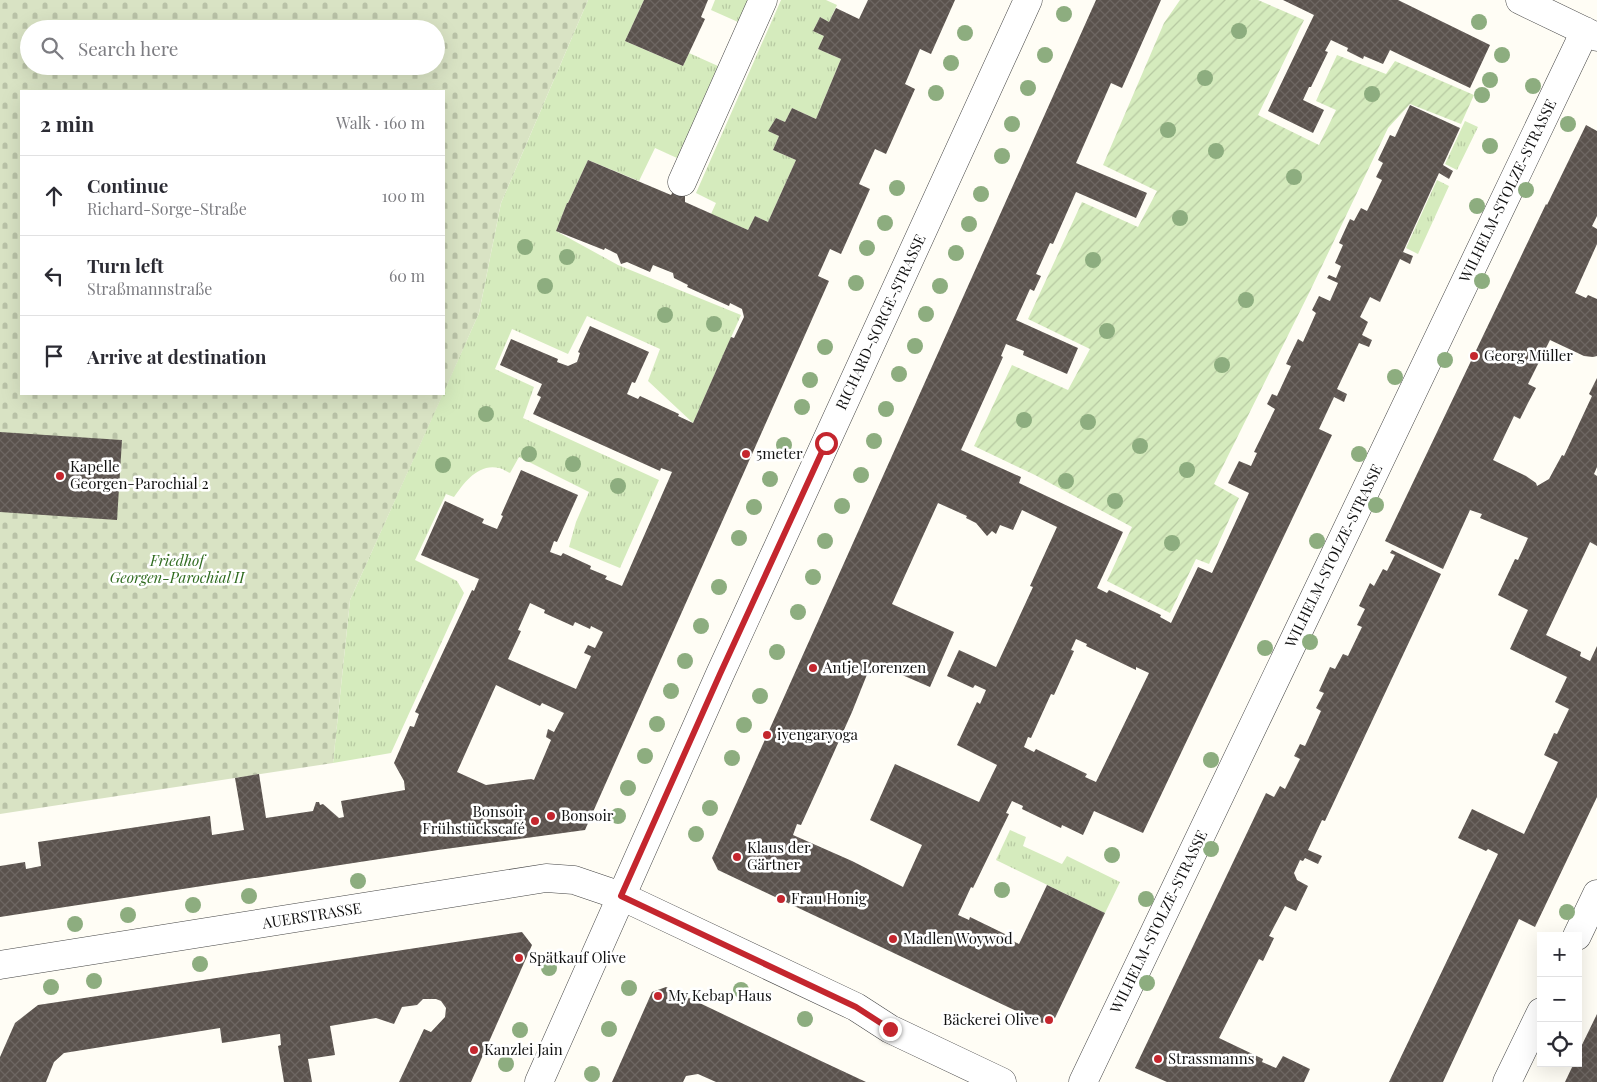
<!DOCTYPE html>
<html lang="en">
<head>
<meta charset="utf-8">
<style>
  :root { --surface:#fff; --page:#f7f7f7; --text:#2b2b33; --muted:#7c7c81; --line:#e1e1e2 }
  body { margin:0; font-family:"Playfair Display",serif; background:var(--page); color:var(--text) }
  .controls { position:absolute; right:15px; bottom:15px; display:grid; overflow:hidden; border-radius:0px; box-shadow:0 5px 20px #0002 }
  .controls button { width:45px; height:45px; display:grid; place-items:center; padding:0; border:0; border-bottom:1px solid var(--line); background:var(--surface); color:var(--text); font:25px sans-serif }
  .stop { position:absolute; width:15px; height:15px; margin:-11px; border:4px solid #c4262e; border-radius:50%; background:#fff }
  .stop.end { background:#c4262e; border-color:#fff; box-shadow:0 1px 5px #0008 }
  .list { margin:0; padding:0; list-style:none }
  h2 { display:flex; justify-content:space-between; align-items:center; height:65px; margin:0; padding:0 20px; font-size:21px }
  h2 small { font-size:16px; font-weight:400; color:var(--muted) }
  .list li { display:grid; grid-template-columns:32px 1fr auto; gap:15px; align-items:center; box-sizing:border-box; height:80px; padding:0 20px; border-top:1px solid var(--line) }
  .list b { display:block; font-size:19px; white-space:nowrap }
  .list p { margin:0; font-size:16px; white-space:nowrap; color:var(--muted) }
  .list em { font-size:16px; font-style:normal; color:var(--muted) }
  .icon { flex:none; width:28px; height:28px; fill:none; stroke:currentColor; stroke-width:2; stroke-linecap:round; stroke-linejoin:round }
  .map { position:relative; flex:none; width:1597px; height:1082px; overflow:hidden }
  .search { position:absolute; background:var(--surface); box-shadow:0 5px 20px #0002; left:20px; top:20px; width:425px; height:55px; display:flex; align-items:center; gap:12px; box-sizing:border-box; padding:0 18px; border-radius:28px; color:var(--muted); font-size:19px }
  .panel { position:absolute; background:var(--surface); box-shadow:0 5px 20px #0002; left:20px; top:90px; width:425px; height:305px; border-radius:0px }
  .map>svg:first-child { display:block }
  .grass { fill:url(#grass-tufts) }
  .cemetery { fill:url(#cemetery-stones); fill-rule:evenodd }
  .garden { fill:url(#garden-furrows) }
  .building { fill:url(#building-cross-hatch); fill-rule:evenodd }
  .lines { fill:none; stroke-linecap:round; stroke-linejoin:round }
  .minor-casing { stroke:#444; stroke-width:29 }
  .minor { stroke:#fff; stroke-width:28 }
  .tree { fill:#8dad7f }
  .route { stroke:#c4262e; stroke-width:6 }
  .poi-dot { fill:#c4262e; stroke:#fff; stroke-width:2 }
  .labels { text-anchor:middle; stroke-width:5; stroke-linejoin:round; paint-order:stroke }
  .street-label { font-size:15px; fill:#111; stroke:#fff }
  .poi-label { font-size:15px; fill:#111; stroke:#fff; text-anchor:start }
  .park-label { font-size:15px; font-style:italic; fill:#2f6b1f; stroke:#fff }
</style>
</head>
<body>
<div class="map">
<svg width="1597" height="1082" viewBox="0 0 1597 1082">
  <defs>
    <pattern id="grass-tufts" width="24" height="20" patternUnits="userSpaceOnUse" patternTransform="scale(1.25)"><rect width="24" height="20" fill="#d5ebbd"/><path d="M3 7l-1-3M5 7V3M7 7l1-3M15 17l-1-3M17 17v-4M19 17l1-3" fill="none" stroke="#b6c8a1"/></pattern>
    <pattern id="cemetery-stones" width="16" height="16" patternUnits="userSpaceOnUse" patternTransform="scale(1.25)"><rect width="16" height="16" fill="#d9e3c4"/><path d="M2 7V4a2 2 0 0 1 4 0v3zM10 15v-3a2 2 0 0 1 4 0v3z" fill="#b9c2a7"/></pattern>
    <pattern id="garden-furrows" width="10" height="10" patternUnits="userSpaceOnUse" patternTransform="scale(1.25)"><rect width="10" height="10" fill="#d5ebbd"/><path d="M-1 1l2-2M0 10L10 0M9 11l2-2" fill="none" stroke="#b6c8a1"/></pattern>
    <pattern id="building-cross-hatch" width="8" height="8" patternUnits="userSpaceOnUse" patternTransform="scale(1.25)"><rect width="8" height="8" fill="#5a524d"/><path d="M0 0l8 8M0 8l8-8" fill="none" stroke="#6d6662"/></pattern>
  </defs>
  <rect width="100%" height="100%" fill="#fffdf5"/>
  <!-- grass -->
  <path class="grass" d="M 588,0 L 644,0 L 625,41 L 683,66 L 689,53 L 718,66 L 677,158 L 655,148 L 639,181 L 588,160 L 568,203 L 567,203 L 556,231 L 618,265 L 741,315 L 693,423 L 648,381 L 660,349 L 587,316 L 568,354 L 512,329 L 495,369 L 534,387 L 523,418 L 659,480 L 620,568 L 569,547 L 576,522 L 589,492 L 519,457 L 510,473 C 507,472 502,468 499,468 C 478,463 464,483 454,497 L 446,494 L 415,560 L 457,581 L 464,593 L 391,753 L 333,763 L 350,600 L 479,313 L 501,203 Z
    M 715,0 L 748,0 L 738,22 L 711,10 Z
    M 781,0 L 826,0 L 837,5 L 829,22 L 820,17 L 813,31 L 824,36 L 818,49 L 841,59 L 816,119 L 792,108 L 785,122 L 776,118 L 769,131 L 779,136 L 773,150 L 796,160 L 768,222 L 755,216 L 748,230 L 711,214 L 716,203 L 696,193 Z
    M 1465,121 L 1478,127 L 1457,170 L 1445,164 Z
    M 1437,180 L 1449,186 L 1418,254 L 1406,248 Z
    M 1010,830 L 1026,837 L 1023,846 L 1062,864 L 1067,856 L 1120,882 L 1105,913 L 996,860 Z"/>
  <!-- cemetery -->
  <path class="cemetery" d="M 0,0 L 588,0 L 501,203 L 479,313 L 444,392 L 444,91 L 21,91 L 21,394 L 443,394 L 350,600 L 333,763 L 0,814 ZM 29,29 L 436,29 L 436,66 L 29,66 Z"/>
  <!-- garden -->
  <path class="garden" d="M 1180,0 L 1258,0 L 1304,20 L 1258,115 L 1319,145 L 1336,110 L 1316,101 L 1337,55 L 1386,74 L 1395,61 L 1474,95 L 1461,124 L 1410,104 L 1388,128 L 1310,291 L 1214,484 L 1239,498 L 1209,564 L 1196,559 L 1170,613 L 1107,581 L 1132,527 L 1035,475 L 974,446 L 1012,365 L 1068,390 L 1090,349 L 1028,319 L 1082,202 L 1138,227 L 1157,191 L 1103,165 L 1164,23 Z"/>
  <!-- building -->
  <path class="building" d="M 644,0 L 708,0 L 701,17 L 705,19 L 683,66 L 625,41 Z
    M 868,0 L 955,0 L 931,54 L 920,49 L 905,84 L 915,89 L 886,154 L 875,149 L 859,184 L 870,189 L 841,254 L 830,249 L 818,276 L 829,281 L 585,830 L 438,850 L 0,917 L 0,866 L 25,862 L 26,869 L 41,866 L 38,842 L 210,816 L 212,835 L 244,830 L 235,778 L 259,774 L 266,818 L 313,811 L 316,802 L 319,802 L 320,805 L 323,804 L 339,818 L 344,817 L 341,801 L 405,790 L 404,781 L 394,763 L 410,726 L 414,727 L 419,714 L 415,712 L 472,590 L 474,591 L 479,579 L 421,555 L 445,501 L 484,519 L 482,523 L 497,529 L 503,516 L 501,515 L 521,470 L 578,495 L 557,542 L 554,541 L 550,552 L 561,556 L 563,553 L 591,566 L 590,569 L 607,576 L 605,579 L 622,586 L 672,472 L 661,468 L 660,471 L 533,414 L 541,397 L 537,395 L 542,384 L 500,365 L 511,339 L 558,359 L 557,362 L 568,366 L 577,362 L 580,353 L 578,352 L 590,326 L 649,352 L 635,383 L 632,382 L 627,394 L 638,399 L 640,396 L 679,414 L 678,416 L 693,423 L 731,337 L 734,338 L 744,317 L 742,309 L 730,303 L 729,306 L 687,287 L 688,285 L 674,278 L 673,273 L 653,265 L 650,272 L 627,262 L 621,264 L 617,254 L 605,248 L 604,250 L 556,231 L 567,203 L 568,203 L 588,160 L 671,195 L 674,190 L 685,196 L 685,202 L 748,230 L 755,216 L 768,222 L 796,160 L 773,150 L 779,136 L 768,131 L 776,118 L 785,122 L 792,108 L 816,119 L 841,59 L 818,49 L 824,36 L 813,31 L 820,17 L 829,22 L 836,8 L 859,19 ZM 530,603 L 545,610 L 544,613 L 573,626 L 575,622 L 590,629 L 591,626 L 603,632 L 595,648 L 588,645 L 584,653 L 591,656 L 576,689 L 508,659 L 521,631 L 518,630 ZM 496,685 L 540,706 L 542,703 L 564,713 L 554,732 L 548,729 L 546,737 L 551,740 L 534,780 L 531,779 L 486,785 L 457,772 Z
    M 1096,0 L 1161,0 L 1122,88 L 1111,83 L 1076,163 L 1147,193 L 1136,218 L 1076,192 L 1053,244 L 1050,243 L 1036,274 L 1041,276 L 1034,291 L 1030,289 L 1016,320 L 1078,348 L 1067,374 L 1023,355 L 1024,351 L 1006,344 L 1001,356 L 1003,357 L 961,450 L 1021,477 L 1019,483 L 1123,532 L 1097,588 L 1107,593 L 1109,590 L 1161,615 L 1160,617 L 1171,623 L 1198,567 L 1212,573 L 1249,493 L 1228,483 L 1239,461 L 1251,466 L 1257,453 L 1254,452 L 1275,409 L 1267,404 L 1272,394 L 1277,396 L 1291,366 L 1286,364 L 1298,339 L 1303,342 L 1316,313 L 1312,310 L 1319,296 L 1330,301 L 1338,283 L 1327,278 L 1329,275 L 1336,278 L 1341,266 L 1335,263 L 1343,245 L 1339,243 L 1350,219 L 1354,221 L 1361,208 L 1367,211 L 1382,180 L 1376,177 L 1383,163 L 1378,160 L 1390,135 L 1395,137 L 1410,105 L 1460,128 L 1443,165 L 1453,171 L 1449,179 L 1439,173 L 1403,252 L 1413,256 L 1410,264 L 1400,259 L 1380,302 L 1370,297 L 1360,317 L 1368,322 L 1362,335 L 1372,340 L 1369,347 L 1359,343 L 1337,389 L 1347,394 L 1344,402 L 1334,397 L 1319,429 L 1332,435 L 1143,833 L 1094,811 L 1083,835 L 1062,825 L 1061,828 L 1022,809 L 1023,806 L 1012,801 L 1006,813 L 1009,814 L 973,888 L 971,887 L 958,915 L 969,920 L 970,917 L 1007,935 L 1006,938 L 1019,944 L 1047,885 L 1105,913 L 1055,1018 L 1042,1023 L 718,870 L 712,858 ZM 938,503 L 967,516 L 966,518 L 976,523 L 987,536 L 992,531 L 996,534 L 1000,525 L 1013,530 L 1022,510 L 1057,527 L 1030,586 L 1033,587 L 996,667 L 959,650 L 947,676 L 973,688 L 975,685 L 986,690 L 980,704 L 977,702 L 957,745 L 997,765 L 979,802 L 895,764 L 870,820 L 922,845 L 903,887 L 852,861 L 793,835 L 797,824 L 801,825 L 822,779 L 852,712 L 872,662 L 930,687 L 954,632 L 892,604 ZM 1076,639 L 1087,644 L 1086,646 L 1136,670 L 1136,667 L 1149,673 L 1096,782 L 1085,777 L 1087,774 L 1036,749 L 1034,752 L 1024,747 L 1028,737 L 1031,738 L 1051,694 L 1054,695 L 1074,651 L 1071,650 Z
    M 1283,0 L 1398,0 L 1490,45 L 1470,88 L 1390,50 L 1383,64 L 1364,56 L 1363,59 L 1347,51 L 1348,48 L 1331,40 L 1325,51 L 1328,52 L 1311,87 L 1309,87 L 1303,100 L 1324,110 L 1313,133 L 1268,111 L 1314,15 Z
    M 1586,125 L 1597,131 L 1597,216 L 1592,226 L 1597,229 L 1597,244 L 1575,293 L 1586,298 L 1588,295 L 1597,299 L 1597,356 L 1593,357 L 1584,356 L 1550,340 L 1528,384 L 1536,388 L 1528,403 L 1520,419 L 1514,416 L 1493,460 L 1526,476 L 1536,483 L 1537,486 L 1549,479 L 1562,455 L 1564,456 L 1592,396 L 1589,394 L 1597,378 L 1597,467 L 1594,474 L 1597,476 L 1597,546 L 1590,542 L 1546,635 L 1581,652 L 1580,656 L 1590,661 L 1597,646 L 1597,797 L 1535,927 L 1519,919 L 1443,1082 L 1389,1082 L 1498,854 L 1488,849 L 1486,851 L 1458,838 L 1472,809 L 1524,834 L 1558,762 L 1544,755 L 1554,733 L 1557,734 L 1569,709 L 1555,702 L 1567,677 L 1510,649 L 1528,610 L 1498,595 L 1515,559 L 1518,560 L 1528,538 L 1480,518 L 1482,514 L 1470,510 L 1443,569 L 1385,541 L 1546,204 L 1547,205 Z
    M 0,432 L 122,440 L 117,520 L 0,512 Z
    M 1392,550 L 1441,574 L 1325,821 L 1322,820 L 1308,850 L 1322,856 L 1318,864 L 1305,858 L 1303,861 L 1300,860 L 1294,873 L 1297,880 L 1308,886 L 1296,911 L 1285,906 L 1269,936 L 1274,938 L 1263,961 L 1259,959 L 1219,1038 L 1263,1059 L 1262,1062 L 1276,1068 L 1283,1056 L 1310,1069 L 1304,1082 L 1167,1082 L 1135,1068 L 1266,793 L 1274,797 L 1280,786 L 1285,789 L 1300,759 L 1294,756 L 1300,744 L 1305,746 L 1321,711 L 1316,708 L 1324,693 L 1319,691 L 1330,667 L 1335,669 L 1343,654 L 1348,656 L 1362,627 L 1357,625 L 1365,609 L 1359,606 L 1370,583 L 1374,586 L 1383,569 L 1387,571 L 1395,555 L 1390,553 Z
    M 522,932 L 532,945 L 471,1082 L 399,1082 L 424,1029 L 431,1032 L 445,1017 L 446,1008 L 441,1001 L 436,999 L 423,999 L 417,1005 L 402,1007 L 394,1024 L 376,1018 L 330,1026 L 335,1055 L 308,1059 L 312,1082 L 284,1082 L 278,1046 L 281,1045 L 280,1034 L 222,1043 L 220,1028 L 64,1053 L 54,1062 L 46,1082 L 0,1082 L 0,1057 L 15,1023 L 38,1005 Z
    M 666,987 L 819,1060 L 866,1082 L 716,1082 L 698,1074 L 686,1076 L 683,1082 L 612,1082 L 652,992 Z
    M 1597,1014 L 1597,1082 L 1565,1082 L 1574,1063 L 1578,1063 L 1578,1053 Z"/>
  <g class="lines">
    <!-- minor casing -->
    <g class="minor-casing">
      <path id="minor" d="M 1520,0 L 1597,37
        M 682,182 L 763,0
        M 1577,936 L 1597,894
        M 0,965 L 546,878 L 574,880 L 621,896 L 856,1007 L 890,1029 L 1002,1082
        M 539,1082 L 720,674 L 1028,0
        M 1083,1082 L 1585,31
        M 1507,1082 L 1541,1012"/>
    </g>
    <!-- minor -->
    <use href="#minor" class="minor"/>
  </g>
  <!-- trees -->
  <g class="tree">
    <circle cx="1064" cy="14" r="8"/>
    <circle cx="1479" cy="22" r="8"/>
    <circle cx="1239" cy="31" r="8"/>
    <circle cx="965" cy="33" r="8"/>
    <circle cx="1045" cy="55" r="8"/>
    <circle cx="1502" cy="55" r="8"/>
    <circle cx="951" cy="63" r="8"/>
    <circle cx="1205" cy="78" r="8"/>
    <circle cx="1490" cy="80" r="8"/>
    <circle cx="1533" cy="86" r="8"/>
    <circle cx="1028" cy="88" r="8"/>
    <circle cx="936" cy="93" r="8"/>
    <circle cx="1372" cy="94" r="8"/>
    <circle cx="1482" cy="95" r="8"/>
    <circle cx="1012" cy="124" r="8"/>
    <circle cx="1568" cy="124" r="8"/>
    <circle cx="1168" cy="130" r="8"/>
    <circle cx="1490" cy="146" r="8"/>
    <circle cx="1216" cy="151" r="8"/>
    <circle cx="1002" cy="156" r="8"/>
    <circle cx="1294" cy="177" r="8"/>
    <circle cx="897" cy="188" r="8"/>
    <circle cx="1526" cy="190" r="8"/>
    <circle cx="981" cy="194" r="8"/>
    <circle cx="1477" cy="206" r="8"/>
    <circle cx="1180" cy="218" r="8"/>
    <circle cx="885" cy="223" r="8"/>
    <circle cx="969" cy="224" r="8"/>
    <circle cx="525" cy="247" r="8"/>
    <circle cx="867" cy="248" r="8"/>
    <circle cx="956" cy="253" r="8"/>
    <circle cx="567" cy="257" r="8"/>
    <circle cx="1093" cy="260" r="8"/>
    <circle cx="1482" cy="281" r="8"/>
    <circle cx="856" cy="283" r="8"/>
    <circle cx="545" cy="286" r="8"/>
    <circle cx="940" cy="286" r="8"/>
    <circle cx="1246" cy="300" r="8"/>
    <circle cx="926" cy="314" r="8"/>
    <circle cx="665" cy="315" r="8"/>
    <circle cx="714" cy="324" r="8"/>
    <circle cx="1107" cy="331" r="8"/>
    <circle cx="915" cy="346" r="8"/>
    <circle cx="825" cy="347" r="8"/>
    <circle cx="1445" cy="360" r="8"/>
    <circle cx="1222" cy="365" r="8"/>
    <circle cx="899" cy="374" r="8"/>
    <circle cx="1395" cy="377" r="8"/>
    <circle cx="810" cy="380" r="8"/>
    <circle cx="802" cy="407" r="8"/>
    <circle cx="886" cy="409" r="8"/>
    <circle cx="486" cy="414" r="8"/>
    <circle cx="1024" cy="420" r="8"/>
    <circle cx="1088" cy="422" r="8"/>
    <circle cx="874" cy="441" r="8"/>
    <circle cx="784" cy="445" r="8"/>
    <circle cx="1140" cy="446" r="8"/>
    <circle cx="529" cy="454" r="8"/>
    <circle cx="1359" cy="454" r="8"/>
    <circle cx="573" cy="464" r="8"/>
    <circle cx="443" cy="465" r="8"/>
    <circle cx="1187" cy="470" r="8"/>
    <circle cx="861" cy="475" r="8"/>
    <circle cx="770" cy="479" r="8"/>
    <circle cx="1066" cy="481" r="8"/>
    <circle cx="618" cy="486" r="8"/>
    <circle cx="1115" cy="501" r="8"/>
    <circle cx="1376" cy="505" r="8"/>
    <circle cx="842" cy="506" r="8"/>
    <circle cx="754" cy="507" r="8"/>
    <circle cx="739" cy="538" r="8"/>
    <circle cx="825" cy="541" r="8"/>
    <circle cx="1317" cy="541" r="8"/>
    <circle cx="1172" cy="543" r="8"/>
    <circle cx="813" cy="577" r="8"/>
    <circle cx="719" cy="587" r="8"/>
    <circle cx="798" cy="612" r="8"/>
    <circle cx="701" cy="626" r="8"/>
    <circle cx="1310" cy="642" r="8"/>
    <circle cx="1265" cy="648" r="8"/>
    <circle cx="777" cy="652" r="8"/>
    <circle cx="685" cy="661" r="8"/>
    <circle cx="671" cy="691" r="8"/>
    <circle cx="760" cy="696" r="8"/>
    <circle cx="657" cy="724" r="8"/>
    <circle cx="744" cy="725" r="8"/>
    <circle cx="645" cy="756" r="8"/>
    <circle cx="732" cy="758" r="8"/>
    <circle cx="1211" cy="760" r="8"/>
    <circle cx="628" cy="788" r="8"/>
    <circle cx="710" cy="808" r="8"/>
    <circle cx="618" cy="816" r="8"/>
    <circle cx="696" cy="834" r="8"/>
    <circle cx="1211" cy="849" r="8"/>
    <circle cx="1112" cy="855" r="8"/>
    <circle cx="358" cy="881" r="8"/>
    <circle cx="1002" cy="890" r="8"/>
    <circle cx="249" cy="896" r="8"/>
    <circle cx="1146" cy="899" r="8"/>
    <circle cx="193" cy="905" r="8"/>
    <circle cx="1567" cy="912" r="8"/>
    <circle cx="128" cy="915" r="8"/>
    <circle cx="75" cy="924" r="8"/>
    <circle cx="200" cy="964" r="8"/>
    <circle cx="549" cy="968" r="8"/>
    <circle cx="94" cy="981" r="8"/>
    <circle cx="1147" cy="983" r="8"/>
    <circle cx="51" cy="987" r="8"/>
    <circle cx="629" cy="988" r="8"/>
    <circle cx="741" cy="990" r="8"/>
    <circle cx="805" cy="1019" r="8"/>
    <circle cx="609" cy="1029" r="8"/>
    <circle cx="520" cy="1030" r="8"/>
    <circle cx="506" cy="1064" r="8"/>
    <circle cx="592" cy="1074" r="8"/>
  </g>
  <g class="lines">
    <!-- route -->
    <path class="route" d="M 826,443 L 720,674 L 621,896 L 856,1007 L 890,1029"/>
  </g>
  <!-- markers -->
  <g class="poi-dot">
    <circle cx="1474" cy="356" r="5"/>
    <circle cx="746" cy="454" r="5"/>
    <circle cx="60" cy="476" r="5"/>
    <circle cx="813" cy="668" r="5"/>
    <circle cx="767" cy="735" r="5"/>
    <circle cx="551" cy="816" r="5"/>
    <circle cx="535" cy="821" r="5"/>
    <circle cx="737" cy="857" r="5"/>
    <circle cx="781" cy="899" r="5"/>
    <circle cx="893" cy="939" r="5"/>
    <circle cx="519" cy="958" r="5"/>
    <circle cx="658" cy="996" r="5"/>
    <circle cx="1049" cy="1020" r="5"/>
    <circle cx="474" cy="1050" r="5"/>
    <circle cx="1158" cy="1059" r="5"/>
  </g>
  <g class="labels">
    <!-- street labels -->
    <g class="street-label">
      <text transform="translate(1508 191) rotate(-64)" y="5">WILHELM-STOLZE-STRASSE</text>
      <text transform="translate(881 322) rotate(-65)" y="5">RICHARD-SORGE-STRASSE</text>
      <text transform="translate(1334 556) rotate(-64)" y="5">WILHELM-STOLZE-STRASSE</text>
      <text transform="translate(312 916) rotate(-9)" y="5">AUERSTRASSE</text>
      <text transform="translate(1159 922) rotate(-64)" y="5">WILHELM-STOLZE-STRASSE</text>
    </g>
    <!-- poi labels -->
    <g class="poi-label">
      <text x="1484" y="361">Georg Müller</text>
      <text x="756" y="459">5meter</text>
      <text x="70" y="472">Kapelle<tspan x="70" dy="17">Georgen-Parochial 2</tspan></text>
      <text x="823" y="673">Antje Lorenzen</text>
      <text x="777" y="740">iyengaryoga</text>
      <text x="525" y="817" text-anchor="end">Bonsoir<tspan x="525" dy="17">Frühstückscafé</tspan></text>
      <text x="561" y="821">Bonsoir</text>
      <text x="747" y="853">Klaus der<tspan x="747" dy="17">Gärtner</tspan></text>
      <text x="791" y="904">Frau Honig</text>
      <text x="903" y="944">Madlen Woywod</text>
      <text x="529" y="963">Spätkauf Olive</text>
      <text x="668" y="1001">My Kebap Haus</text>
      <text x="1039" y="1025" text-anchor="end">Bäckerei Olive</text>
      <text x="484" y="1055">Kanzlei Jain</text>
      <text x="1168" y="1064">Strassmanns</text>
    </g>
    <!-- park labels -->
    <g class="park-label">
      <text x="177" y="566">Friedhof<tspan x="177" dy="17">Georgen-Parochial II</tspan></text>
    </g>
  </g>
</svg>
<div class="controls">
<button>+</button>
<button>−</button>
<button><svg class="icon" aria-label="locate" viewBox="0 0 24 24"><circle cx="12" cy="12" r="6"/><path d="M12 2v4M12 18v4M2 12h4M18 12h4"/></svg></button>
</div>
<div class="stop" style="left:826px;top:443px"></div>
<div class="stop end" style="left:890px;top:1029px"></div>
<div class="search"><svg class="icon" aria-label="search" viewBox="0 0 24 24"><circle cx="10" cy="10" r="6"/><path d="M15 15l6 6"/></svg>Search here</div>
<section class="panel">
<h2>2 min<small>Walk · 160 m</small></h2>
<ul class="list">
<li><svg class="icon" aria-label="ahead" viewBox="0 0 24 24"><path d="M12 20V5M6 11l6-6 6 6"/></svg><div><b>Continue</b><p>Richard-Sorge-Straße</p></div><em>100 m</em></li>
<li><svg class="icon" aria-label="left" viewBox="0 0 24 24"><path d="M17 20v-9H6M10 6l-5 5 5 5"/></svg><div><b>Turn left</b><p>Straßmannstraße</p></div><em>60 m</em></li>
<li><svg class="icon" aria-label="arrive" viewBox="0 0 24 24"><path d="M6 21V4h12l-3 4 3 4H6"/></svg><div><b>Arrive at destination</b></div></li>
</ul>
</section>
</div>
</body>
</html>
